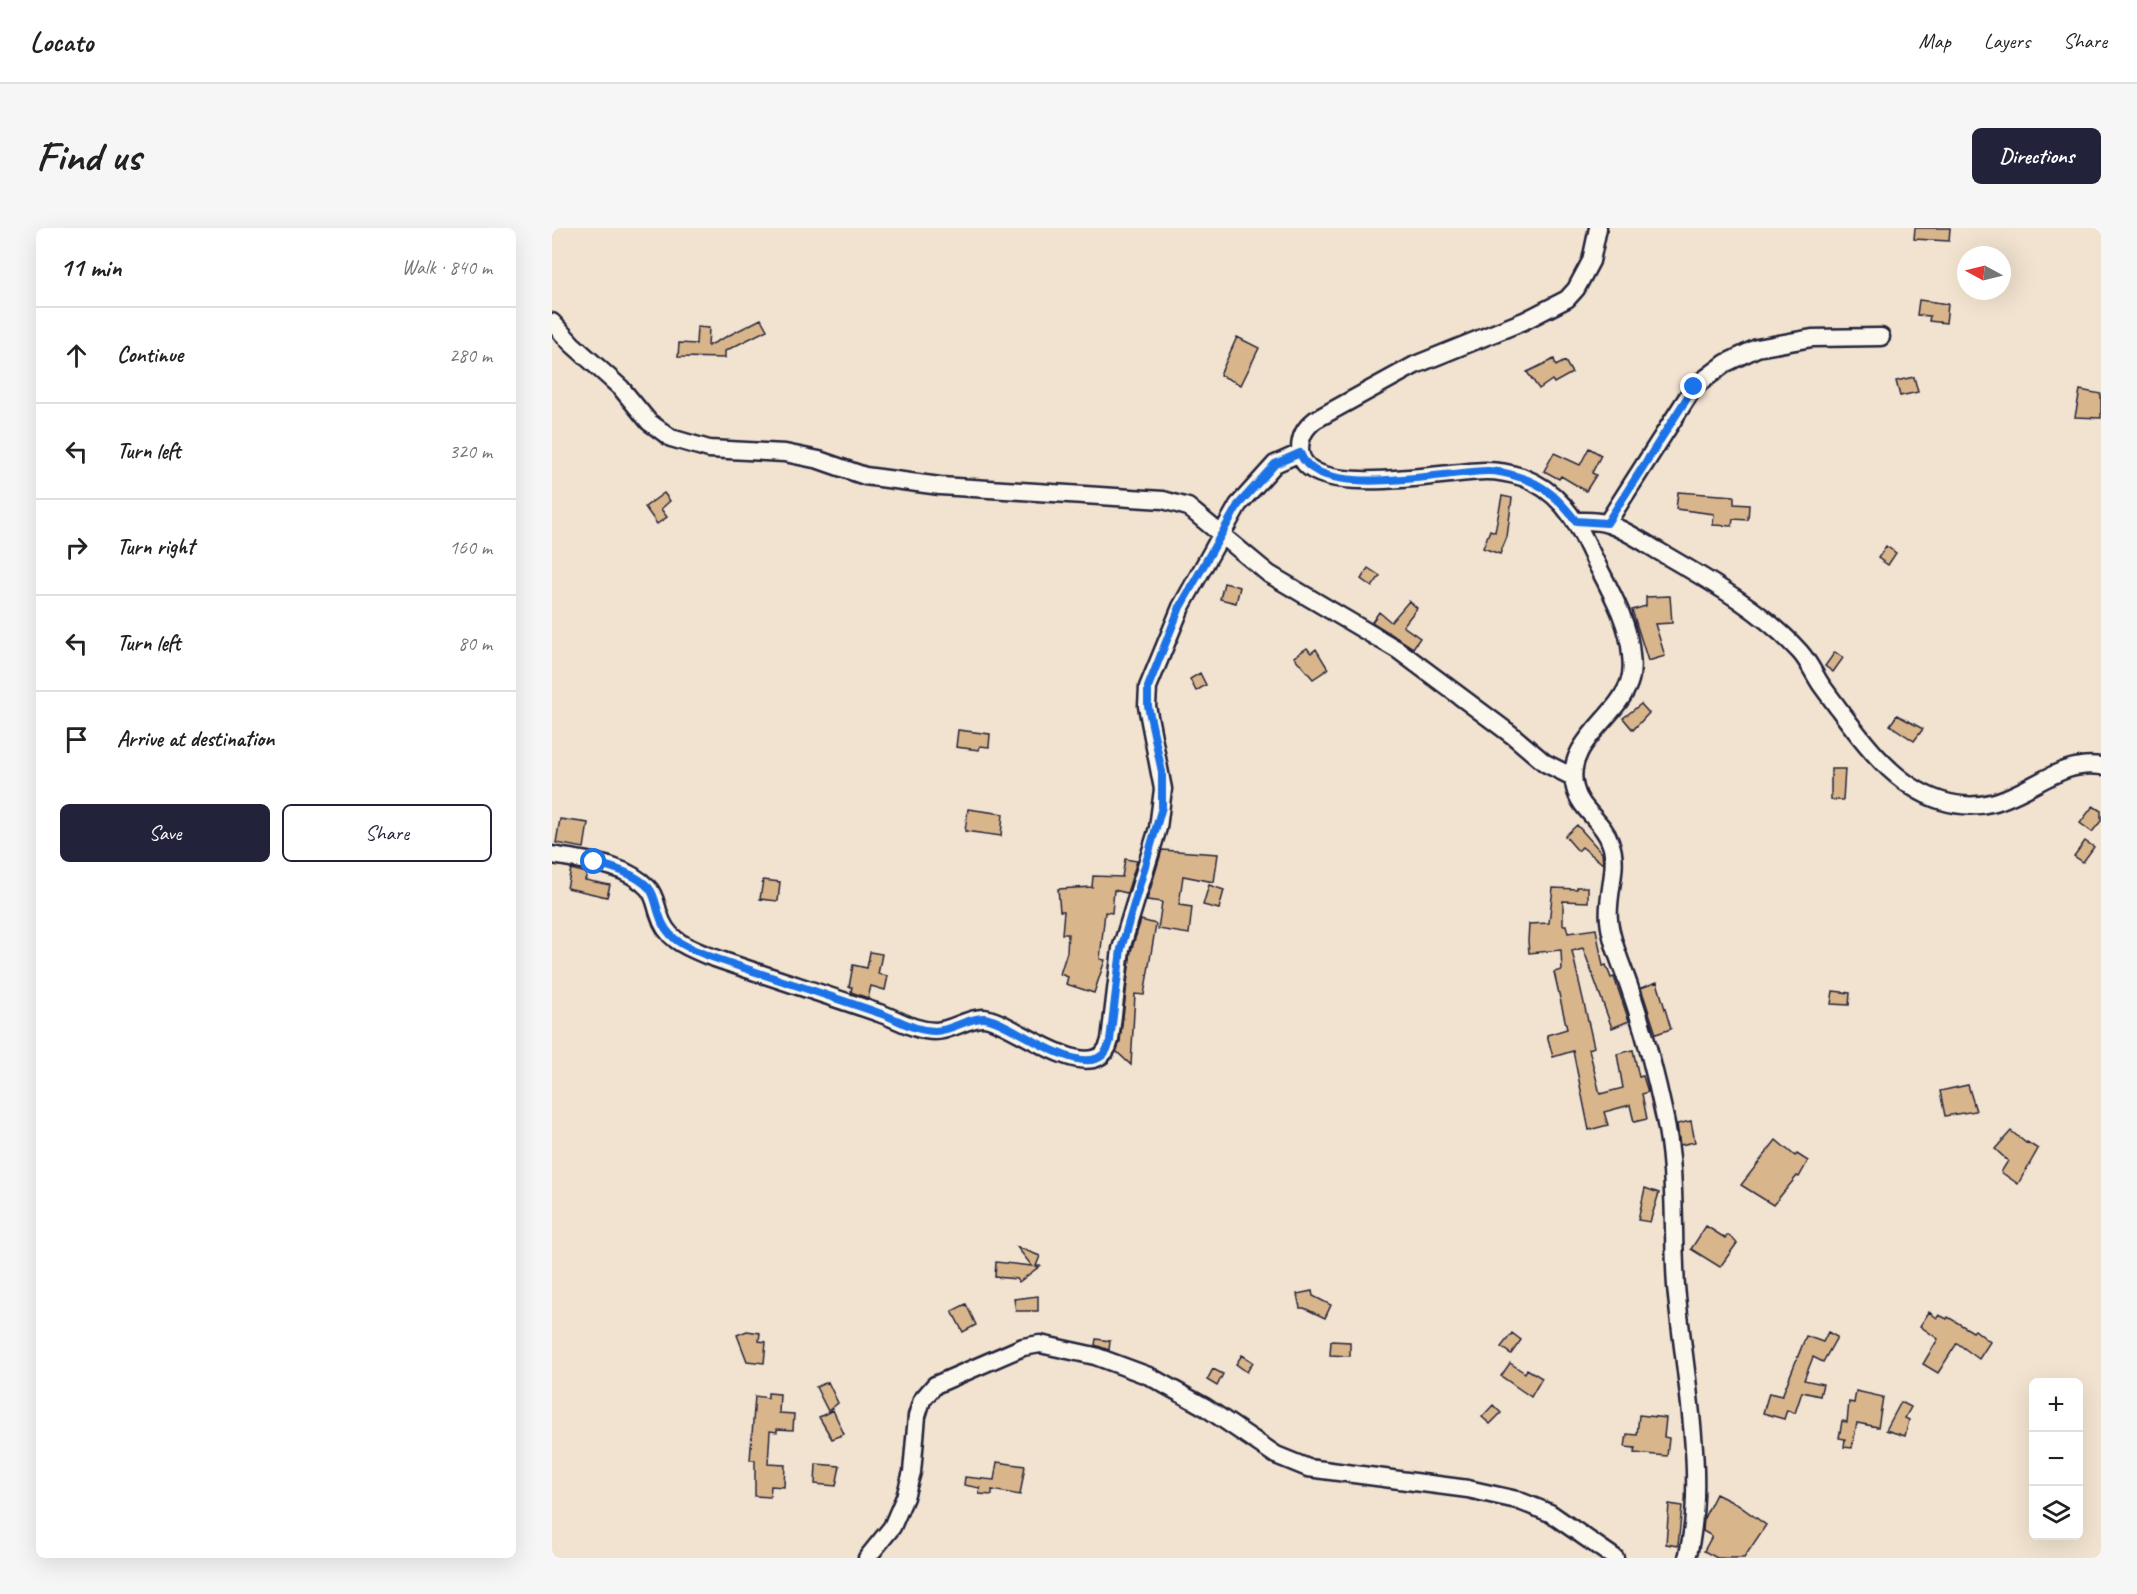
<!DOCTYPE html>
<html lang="en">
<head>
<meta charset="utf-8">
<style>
  :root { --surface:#fff; --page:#f6f6f6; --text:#222; --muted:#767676; --line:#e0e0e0; --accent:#22223b }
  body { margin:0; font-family:Caveat,sans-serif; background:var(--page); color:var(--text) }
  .controls { position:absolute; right:18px; bottom:18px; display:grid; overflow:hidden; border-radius:9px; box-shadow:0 6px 24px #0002 }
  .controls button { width:54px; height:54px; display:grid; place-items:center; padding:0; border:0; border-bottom:2px solid var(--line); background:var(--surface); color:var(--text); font:30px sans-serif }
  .compass { position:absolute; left:1405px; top:18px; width:54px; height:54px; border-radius:50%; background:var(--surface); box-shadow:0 6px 24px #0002; rotate:277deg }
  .stop { position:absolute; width:18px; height:18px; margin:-14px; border:4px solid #1a73e8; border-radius:50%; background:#fff }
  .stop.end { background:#1a73e8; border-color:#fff; box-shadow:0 2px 6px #0008 }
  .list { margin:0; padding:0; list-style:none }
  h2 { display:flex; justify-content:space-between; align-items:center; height:78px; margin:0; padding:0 24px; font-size:26px }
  h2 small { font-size:20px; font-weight:400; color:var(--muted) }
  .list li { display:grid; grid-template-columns:39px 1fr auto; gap:18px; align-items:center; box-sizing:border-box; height:96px; padding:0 24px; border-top:2px solid var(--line) }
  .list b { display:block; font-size:22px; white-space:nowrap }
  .list em { font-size:20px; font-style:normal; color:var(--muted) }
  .actions { display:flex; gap:12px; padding:18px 24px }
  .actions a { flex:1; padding:14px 0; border:2px solid var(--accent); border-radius:9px; text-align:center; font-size:21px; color:var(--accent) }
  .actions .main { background:var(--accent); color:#fff }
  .icon { flex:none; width:33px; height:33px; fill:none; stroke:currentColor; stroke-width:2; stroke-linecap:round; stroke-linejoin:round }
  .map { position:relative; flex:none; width:1549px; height:1330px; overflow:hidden; border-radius:9px }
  header { display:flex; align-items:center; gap:36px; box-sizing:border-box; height:84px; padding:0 30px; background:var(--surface); border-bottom:2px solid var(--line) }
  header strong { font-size:28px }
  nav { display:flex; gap:33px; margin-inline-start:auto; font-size:21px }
  .intro { display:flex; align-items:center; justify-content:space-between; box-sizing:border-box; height:144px; padding:0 36px }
  h1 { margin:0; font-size:42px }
  .button { padding:15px 27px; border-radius:9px; background:var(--accent); color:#fff; font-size:21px; font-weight:700 }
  main { display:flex; gap:36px; padding:0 36px }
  aside { flex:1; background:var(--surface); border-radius:9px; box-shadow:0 6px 24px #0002 }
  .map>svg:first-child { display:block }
  .building { fill:#d9b58b; stroke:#22223b; stroke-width:1.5 }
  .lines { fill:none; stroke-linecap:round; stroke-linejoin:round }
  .minor-casing { stroke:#22223b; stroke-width:21 }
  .minor { stroke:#fbf7ec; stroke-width:16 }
  .route { stroke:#1a73e8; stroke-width:8 }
</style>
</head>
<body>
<header>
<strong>Locato</strong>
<nav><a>Map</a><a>Layers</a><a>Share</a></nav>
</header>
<div class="intro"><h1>Find us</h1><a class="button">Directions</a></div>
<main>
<aside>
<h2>11 min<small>Walk · 840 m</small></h2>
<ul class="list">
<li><svg class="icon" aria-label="ahead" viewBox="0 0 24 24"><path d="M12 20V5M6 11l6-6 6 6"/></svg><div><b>Continue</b></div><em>280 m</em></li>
<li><svg class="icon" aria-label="left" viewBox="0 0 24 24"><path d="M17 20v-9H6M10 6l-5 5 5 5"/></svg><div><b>Turn left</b></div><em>320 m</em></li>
<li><svg class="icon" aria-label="right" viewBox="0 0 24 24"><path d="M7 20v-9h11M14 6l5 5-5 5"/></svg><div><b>Turn right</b></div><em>160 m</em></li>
<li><svg class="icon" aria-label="left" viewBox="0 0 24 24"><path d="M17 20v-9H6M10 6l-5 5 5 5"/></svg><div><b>Turn left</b></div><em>80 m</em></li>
<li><svg class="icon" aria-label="arrive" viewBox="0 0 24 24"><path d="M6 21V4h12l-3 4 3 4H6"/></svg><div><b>Arrive at destination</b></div></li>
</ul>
<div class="actions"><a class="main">Save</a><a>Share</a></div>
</aside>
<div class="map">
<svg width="1549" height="1330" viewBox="0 0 1549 1330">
  <rect width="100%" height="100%" fill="#f1e3cf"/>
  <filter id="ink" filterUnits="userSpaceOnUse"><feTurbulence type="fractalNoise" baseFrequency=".0167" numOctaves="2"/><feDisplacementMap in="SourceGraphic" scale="12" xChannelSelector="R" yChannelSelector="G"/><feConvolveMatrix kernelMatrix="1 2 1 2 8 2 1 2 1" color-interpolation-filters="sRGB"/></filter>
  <g filter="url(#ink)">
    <!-- building -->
    <path class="building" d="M 1363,0 L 1398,0 L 1397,13 L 1362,11 Z
      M 1367,72 L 1396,76 L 1394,95 L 1377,93 L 1378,88 L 1365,87 Z
      M 209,91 L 215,102 L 173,123 L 173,130 L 126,129 L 127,115 L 144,116 L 145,99 L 157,100 L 156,118 Z
      M 685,109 L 707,120 L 689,157 L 668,147 Z
      M 1002,131 L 1004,138 L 1013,133 L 1020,145 L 1002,155 L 1000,152 L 987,161 L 975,144 Z
      M 1362,149 L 1366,164 L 1348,168 L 1344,153 Z
      M 1528,162 L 1549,166 L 1549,190 L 1523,189 Z
      M 1037,220 L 1049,227 L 1040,245 L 1044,247 L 1034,263 L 1009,248 L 1007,251 L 992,243 L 1002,225 L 1028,237 Z
      M 1126,264 L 1182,268 L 1182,276 L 1197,277 L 1196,292 L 1181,291 L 1180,298 L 1161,297 L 1162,286 L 1124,281 Z
      M 112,265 L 118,273 L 109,281 L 115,289 L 105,296 L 93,279 Z
      M 950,268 L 960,270 L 955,309 L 948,326 L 931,320 L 938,302 L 943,304 Z
      M 1334,318 L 1344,325 L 1336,337 L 1326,330 Z
      M 816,340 L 828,348 L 820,359 L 809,351 Z
      M 672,355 L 688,359 L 684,375 L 668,371 Z
      M 1118,368 L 1120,395 L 1103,396 L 1113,428 L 1096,433 L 1080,382 L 1094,378 L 1094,369 Z
      M 857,373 L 865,380 L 851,398 L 868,410 L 861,420 L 820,394 L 827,384 L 839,394 Z
      M 755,420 L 759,425 L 764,421 L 776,441 L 761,451 L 742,429 Z
      M 1283,424 L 1291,430 L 1281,444 L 1273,438 Z
      M 648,445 L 654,457 L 644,463 L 638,451 Z
      M 1089,476 L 1097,485 L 1081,502 L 1071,490 Z
      M 1345,487 L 1371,501 L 1362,513 L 1338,497 Z
      M 406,502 L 438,506 L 437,519 L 428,518 L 427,522 L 404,519 Z
      M 1279,541 L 1293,541 L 1291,572 L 1279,572 Z
      M 1541,578 L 1549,583 L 1549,593 L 1540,604 L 1528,595 Z
      M 416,581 L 451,586 L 449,608 L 413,603 Z
      M 8,591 L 36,595 L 32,620 L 4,615 Z
      M 1025,597 L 1050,625 L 1051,636 L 1030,619 L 1026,623 L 1013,608 Z
      M 1533,613 L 1542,619 L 1531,634 L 1522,628 Z
      M 610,622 L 666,626 L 662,654 L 631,648 L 627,677 L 640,679 L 637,706 L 606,701 L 610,674 L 595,672 Z
      M 573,631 L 585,633 L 575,665 L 562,662 L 560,685 L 553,684 L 548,731 L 553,732 L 542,765 L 514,756 L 516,749 L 508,746 L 515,724 L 516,706 L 510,706 L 512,683 L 508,683 L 506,661 L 540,659 L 541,648 L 570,649 Z
      M 19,641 L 35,645 L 33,652 L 58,657 L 55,669 L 15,660 Z
      M 211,652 L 228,654 L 226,673 L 208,671 Z
      M 657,657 L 672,662 L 667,681 L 651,677 Z
      M 1025,659 L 1036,659 L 1036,674 L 1011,673 L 1011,697 L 1014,697 L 1016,705 L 1044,701 L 1051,738 L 1054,737 L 1059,750 L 1062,749 L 1077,793 L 1060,800 L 1031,720 L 1020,723 L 1042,819 L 1037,821 L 1048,866 L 1071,860 L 1065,826 L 1081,822 L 1087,849 L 1091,848 L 1096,864 L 1090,866 L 1095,891 L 1082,894 L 1078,877 L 1052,884 L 1056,897 L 1037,902 L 1021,823 L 1001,829 L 995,807 L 1015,801 L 1002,744 L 1010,742 L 1009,722 L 977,725 L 976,713 L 977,696 L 997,695 L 1001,660 L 1025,661 Z
      M 589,692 L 604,696 L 592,767 L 583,766 L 579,837 L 564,823 L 568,813 L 579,723 Z
      M 318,724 L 330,726 L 326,746 L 336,748 L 333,762 L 319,758 L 316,770 L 299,764 L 300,759 L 297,759 L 301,737 L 315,740 Z
      M 1105,754 L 1119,801 L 1104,806 L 1089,760 Z
      M 1281,763 L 1298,765 L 1297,777 L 1279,776 Z
      M 1416,857 L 1424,883 L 1393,888 L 1388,863 Z
      M 1139,893 L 1143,914 L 1128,917 L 1125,896 Z
      M 1459,903 L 1474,915 L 1475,914 L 1486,921 L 1466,956 L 1449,944 L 1456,933 L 1443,921 Z
      M 1224,912 L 1243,928 L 1245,926 L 1256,933 L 1247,949 L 1245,948 L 1221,977 L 1189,957 Z
      M 1093,960 L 1107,965 L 1098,994 L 1086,992 Z
      M 1154,998 L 1173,1010 L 1176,1007 L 1185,1015 L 1168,1039 L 1139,1021 Z
      M 465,1019 L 488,1028 L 484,1038 L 488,1038 L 467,1054 L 465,1051 L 443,1049 L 444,1034 L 480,1038 Z
      M 760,1063 L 761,1068 L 779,1077 L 773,1090 L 752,1080 L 748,1080 L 745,1066 Z
      M 486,1068 L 486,1083 L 464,1083 L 462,1071 Z
      M 414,1076 L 424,1097 L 411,1104 L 400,1083 Z
      M 1377,1084 L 1385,1090 L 1387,1087 L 1395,1091 L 1396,1089 L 1421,1104 L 1423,1102 L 1438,1114 L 1427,1131 L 1405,1115 L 1386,1145 L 1371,1136 L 1386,1111 L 1368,1098 Z
      M 195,1103 L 208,1105 L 207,1113 L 214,1114 L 212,1135 L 195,1133 L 185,1107 Z
      M 1276,1104 L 1285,1109 L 1271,1134 L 1261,1129 L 1252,1152 L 1271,1156 L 1268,1168 L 1250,1164 L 1243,1185 L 1235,1182 L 1232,1191 L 1211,1185 L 1217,1165 L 1230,1168 L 1254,1108 L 1271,1114 Z
      M 960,1105 L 969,1112 L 959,1126 L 949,1119 Z
      M 544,1111 L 558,1113 L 557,1122 L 543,1117 Z
      M 779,1113 L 798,1114 L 798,1128 L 778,1127 Z
      M 690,1127 L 701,1134 L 695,1144 L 684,1136 Z
      M 958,1135 L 973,1145 L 975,1141 L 990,1150 L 979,1169 L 949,1148 Z
      M 661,1141 L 671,1146 L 665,1158 L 655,1152 Z
      M 276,1154 L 286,1175 L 276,1183 L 264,1159 Z
      M 1304,1163 L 1331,1169 L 1326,1199 L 1305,1195 L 1300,1220 L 1292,1219 L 1293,1211 L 1287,1210 L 1290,1193 L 1295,1194 L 1297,1174 L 1302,1175 Z
      M 216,1165 L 228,1166 L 227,1185 L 242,1186 L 241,1202 L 225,1201 L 225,1204 L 218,1203 L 216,1236 L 233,1237 L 232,1259 L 219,1258 L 218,1269 L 203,1268 L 203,1232 L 198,1232 L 203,1168 L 216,1170 Z
      M 1349,1174 L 1359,1179 L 1353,1190 L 1357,1192 L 1353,1208 L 1334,1202 Z
      M 941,1177 L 949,1185 L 938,1196 L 930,1189 Z
      M 281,1182 L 292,1206 L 280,1211 L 267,1189 Z
      M 1087,1187 L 1114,1190 L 1112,1209 L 1117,1210 L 1115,1228 L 1082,1225 L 1083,1220 L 1073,1219 L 1075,1206 L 1085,1207 Z
      M 445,1234 L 473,1238 L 468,1267 L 440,1262 L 440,1267 L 427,1266 L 428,1260 L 412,1257 L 413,1249 L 442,1252 Z
      M 264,1236 L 288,1238 L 284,1258 L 263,1256 Z
      M 1164,1266 L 1186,1277 L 1214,1297 L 1192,1330 L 1165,1330 L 1152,1323 L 1160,1308 L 1151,1303 L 1152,1290 Z
      M 1117,1276 L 1130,1278 L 1126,1318 L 1114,1316 Z"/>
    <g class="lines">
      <!-- minor casing -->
      <g class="minor-casing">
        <path id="minor" d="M 1046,0 L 1039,33 L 1024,61 L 1015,71 L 972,93 L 863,137 L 763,192 C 753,200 748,208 748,222 C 751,275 901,242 935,243 C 946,243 960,246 970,249 C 1005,262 1022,288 1037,320 C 1052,353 1077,390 1079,427 C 1080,435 1080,447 1077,455 C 1064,491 1011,516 1023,560 C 1028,582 1051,593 1058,614 C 1068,638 1054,667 1057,692 C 1059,715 1071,739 1078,761 C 1092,802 1103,844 1112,886 C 1125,942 1120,1001 1124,1058 C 1131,1140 1156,1252 1135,1330
          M 0,94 L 20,116 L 69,160 L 97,194 L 119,210 L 157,221 L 233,225 L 267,232 L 313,248 L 388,258 L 611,272 L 636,279 L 717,346 L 846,422 L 960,507 L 993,535 L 1021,549
          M 1024,293 C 1035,293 1046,292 1056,296 C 1074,302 1091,314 1108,324 C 1156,352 1210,382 1248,424 C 1257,434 1263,448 1270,458 C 1302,501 1337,557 1390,573 C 1461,595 1493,529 1549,538
          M 1055,295 L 1142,159 L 1174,135 L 1205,120 L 1260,110 L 1329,109
          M 0,627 C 32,633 73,635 96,660 C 103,667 104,678 107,686 C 114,711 132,718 154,727 C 211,747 269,765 327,785 C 346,791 362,803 383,803 C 399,803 415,790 431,790 C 457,790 545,867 558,812 L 569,721 L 606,600 L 611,561 L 595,478 L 596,459 L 629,379 L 686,277 L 723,236 L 748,225
          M 315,1330 L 340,1299 L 353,1269 L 360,1244 L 365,1188 L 370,1172 L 383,1157 L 471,1119 L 488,1116 L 543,1128 L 597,1148 L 653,1179 L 724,1227 L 756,1240 L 916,1261 L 965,1272 L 998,1285 L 1063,1330"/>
      </g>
      <!-- minor -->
      <use href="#minor" class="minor"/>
    </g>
  </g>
  <g class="lines" filter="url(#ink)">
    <!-- route -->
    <path class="route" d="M 42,634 C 61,640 83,645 97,660 C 103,667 104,678 107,686 C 114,711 132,718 154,727 C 211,747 269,765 327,785 C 346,791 362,803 383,803 C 399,803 415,790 431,790 C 457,790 545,867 558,813 L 569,721 L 610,579 L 610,544 L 596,478 L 596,459 L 628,379 L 686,277 L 723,236 L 748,225 C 766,274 894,243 936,243 C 946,243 958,246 967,249 C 993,256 1008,273 1024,293 L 1055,295 L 1142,159"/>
  </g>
</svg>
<div class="controls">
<button>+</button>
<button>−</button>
<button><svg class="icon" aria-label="layers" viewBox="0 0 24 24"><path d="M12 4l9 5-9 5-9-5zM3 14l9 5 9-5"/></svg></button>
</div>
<svg class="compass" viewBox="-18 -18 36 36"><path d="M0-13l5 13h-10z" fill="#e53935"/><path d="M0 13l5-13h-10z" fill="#767676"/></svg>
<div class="stop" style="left:42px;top:634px"></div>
<div class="stop end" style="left:1142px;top:159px"></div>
</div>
</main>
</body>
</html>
